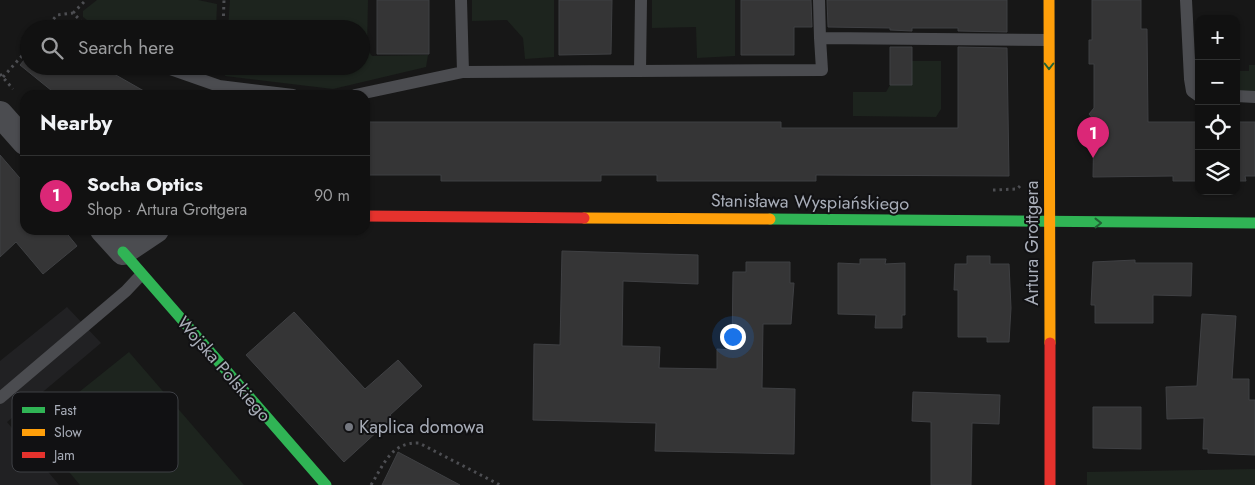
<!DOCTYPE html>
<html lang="en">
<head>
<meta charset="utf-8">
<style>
  :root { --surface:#111; --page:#1e1f1f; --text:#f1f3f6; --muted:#9c9d9f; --line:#303131; --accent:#db2777 }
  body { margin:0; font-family:Jost,sans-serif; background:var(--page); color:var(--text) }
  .controls { position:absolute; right:15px; top:15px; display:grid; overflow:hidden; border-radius:10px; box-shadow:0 1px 4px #0004 }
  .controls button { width:45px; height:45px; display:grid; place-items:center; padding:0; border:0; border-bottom:1px solid var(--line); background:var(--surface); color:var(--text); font:25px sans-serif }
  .you { position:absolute; left:732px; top:336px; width:18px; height:18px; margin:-12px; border:4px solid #fff; border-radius:50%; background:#1a73e8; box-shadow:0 0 0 8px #1a73e833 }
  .badge { display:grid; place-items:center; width:32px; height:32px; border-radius:50%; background:var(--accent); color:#fff; font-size:16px; font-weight:700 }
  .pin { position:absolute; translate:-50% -41px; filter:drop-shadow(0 1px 2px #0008) }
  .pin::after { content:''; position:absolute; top:26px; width:18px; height:15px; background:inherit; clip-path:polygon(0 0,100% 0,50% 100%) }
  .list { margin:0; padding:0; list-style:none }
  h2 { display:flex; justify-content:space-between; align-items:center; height:65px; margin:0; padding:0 20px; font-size:21px }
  h2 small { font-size:16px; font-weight:400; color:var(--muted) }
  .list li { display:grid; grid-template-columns:32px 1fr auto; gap:15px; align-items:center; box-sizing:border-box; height:80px; padding:0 20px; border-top:1px solid var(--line) }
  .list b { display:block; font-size:19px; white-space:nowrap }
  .list p { margin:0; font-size:16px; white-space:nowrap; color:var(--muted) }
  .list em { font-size:16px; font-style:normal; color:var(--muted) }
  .icon { flex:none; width:28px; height:28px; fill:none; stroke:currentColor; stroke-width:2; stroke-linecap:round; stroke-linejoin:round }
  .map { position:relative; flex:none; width:1255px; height:485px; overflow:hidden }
  .search { position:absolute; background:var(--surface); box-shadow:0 1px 4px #0004; left:20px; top:20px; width:350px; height:55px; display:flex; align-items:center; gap:12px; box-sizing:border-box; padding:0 18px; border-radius:28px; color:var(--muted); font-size:19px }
  .panel { position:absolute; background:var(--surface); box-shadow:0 1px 4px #0004; left:20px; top:90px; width:350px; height:145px; border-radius:15px }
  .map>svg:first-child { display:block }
  .built { fill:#212123 }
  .green { fill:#1d241e }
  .building { fill:#353536; stroke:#3f4043 }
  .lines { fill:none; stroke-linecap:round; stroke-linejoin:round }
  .path { stroke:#4d4e52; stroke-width:3; stroke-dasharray:2.5 4; stroke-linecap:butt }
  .lane { stroke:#4b4c50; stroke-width:12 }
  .street { stroke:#4b4c50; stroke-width:26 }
  .fast { stroke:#30b455; stroke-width:11 }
  .slow { stroke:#ff9f0a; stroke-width:11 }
  .jam { stroke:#e5322d; stroke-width:11 }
  .oneway { stroke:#206234 }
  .poi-dot { fill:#757880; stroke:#111113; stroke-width:2 }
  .labels { text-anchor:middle; stroke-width:4; stroke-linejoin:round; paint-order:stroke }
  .street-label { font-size:18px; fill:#a8adb8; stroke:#111113 }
  .poi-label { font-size:18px; fill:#a8adb8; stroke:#111113; text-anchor:start }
  .key { fill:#111113; stroke:#3e4045; stroke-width:1 }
  .key-label { font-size:14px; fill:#a8adb8 }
</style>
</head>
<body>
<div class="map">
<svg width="1255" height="485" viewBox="0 0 1255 485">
  <rect width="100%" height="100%" fill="#171717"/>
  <!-- built -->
  <path class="built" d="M 67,307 L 101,343 L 7,422 L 59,485 L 0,485 L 0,361 Z"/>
  <!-- green -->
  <path class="green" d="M 97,0 L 198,0 L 217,4 L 216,29 L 99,29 L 83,17 L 83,11 Z
    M 230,0 L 368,0 L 367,49 L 372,56 L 428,55 L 426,67 L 333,89 L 225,76 L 226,66 L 361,66 L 361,29 L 228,29 Z
    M 472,0 L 554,0 L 554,57 L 525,59 L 523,38 L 507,20 L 472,21 Z
    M 652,0 L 735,0 L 735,56 L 697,58 L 696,27 L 652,28 Z
    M 912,61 L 941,61 L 941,109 L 936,117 L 853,116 L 853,92 L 886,92 L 890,85 L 912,85 Z
    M 1249,65 L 1255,65 L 1255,91 L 1236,91 L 1236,71 L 1249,71 Z
    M 129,352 L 244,485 L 80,485 L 33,429 Z
    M 1255,469 L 1255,485 L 1087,485 L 1087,472 Z"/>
  <!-- building -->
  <path class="building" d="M 377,0 L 429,0 L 429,54 L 377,54 Z
    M 559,0 L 612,0 L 611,54 L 559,55 Z
    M 741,0 L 811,0 L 812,27 L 794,27 L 794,55 L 741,55 Z
    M 827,0 L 1007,0 L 1007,32 L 958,31 L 958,28 L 912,28 L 912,31 L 890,30 L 890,28 L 828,27 Z
    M 1092,0 L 1141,0 L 1141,29 L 1147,29 L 1148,122 L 1199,122 L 1199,181 L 1173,181 L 1173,176 L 1093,177 L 1094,120 L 1089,114 L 1094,108 L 1094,64 L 1089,64 L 1089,40 L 1092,40 Z
    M 890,47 L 912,47 L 912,85 L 890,85 Z
    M 958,47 L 1007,48 L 1009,176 L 816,175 L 816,181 L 657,181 L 657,175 L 601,175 L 601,181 L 441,181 L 441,175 L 365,175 L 365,122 L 781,122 L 781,128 L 958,128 Z
    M 29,54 L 29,66 L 100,66 L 151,95 L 57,95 L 20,65 Z
    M 1236,122 L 1255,122 L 1255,176 L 1245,176 L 1246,181 L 1236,181 Z
    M 0,155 L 25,184 L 25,230 L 64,230 L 77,246 L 43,274 L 16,242 L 0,257 Z
    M 562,251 L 698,255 L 698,284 L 623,281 L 622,346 L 660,347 L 659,368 L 717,369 L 717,349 L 732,350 L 733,272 L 746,272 L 746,262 L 790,262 L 790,283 L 794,283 L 791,324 L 763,324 L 762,388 L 795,389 L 794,454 L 655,451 L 656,423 L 533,420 L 534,344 L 560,345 Z
    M 967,256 L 990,256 L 990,264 L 1009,264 L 1011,308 L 1009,342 L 987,342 L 987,337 L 958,337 L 958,290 L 954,290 L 955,264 L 967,264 Z
    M 860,259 L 886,259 L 885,264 L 905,263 L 905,315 L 902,315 L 902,328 L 875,328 L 876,315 L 838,314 L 838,263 L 860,264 Z
    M 1135,260 L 1135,263 L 1192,263 L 1191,296 L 1153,295 L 1153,323 L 1095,323 L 1095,305 L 1091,305 L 1093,262 Z
    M 294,312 L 365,389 L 398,360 L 422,386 L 390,415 L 392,418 L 344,462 L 246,355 Z
    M 1202,314 L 1236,316 L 1232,379 L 1249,379 L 1249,400 L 1255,400 L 1255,455 L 1208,453 L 1208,449 L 1203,449 L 1204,418 L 1167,419 L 1166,387 L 1197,386 Z
    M 913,392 L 1000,395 L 999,424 L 972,423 L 971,485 L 931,485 L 931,422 L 912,421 Z
    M 1093,407 L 1141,407 L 1141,449 L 1093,448 Z
    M 398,452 L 460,485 L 382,485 Z"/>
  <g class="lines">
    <!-- path -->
    <path class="path" d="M 73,13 L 86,0
      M 45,29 L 57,15 L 73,13 L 89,29
      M 223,29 L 224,0
      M 0,74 L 13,89
      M 3,77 L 29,48
      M 993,190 L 1017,189 L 1020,186
      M 371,485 C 384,464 391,442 419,443 L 500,485"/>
    <!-- lane -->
    <path class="lane" d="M 461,0 L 463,72
      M 819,0 L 820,38 L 1048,40
      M 1186,0 L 1190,79 L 1192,91 L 1199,96
      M 162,66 L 219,86 L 293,95
      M 640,71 L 641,0
      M 355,95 L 463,72 L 822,70 L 820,38
      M 1236,96 L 1255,97
      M 0,398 L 126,291 L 141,275"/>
    <!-- street -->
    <path class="street" d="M 0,114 L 25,142
      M 103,230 L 123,252 L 156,230"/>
    <!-- fast -->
    <path class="fast" d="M 770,219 L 1255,223
      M 123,252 L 326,485"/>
    <!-- slow -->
    <path class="slow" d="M 1049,0 L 1050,343
      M 584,218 L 770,219"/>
    <!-- jam -->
    <path class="jam" d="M 365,216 L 584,218
      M 1050,343 L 1050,485"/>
  </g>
  <!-- one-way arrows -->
  <defs><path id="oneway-chevron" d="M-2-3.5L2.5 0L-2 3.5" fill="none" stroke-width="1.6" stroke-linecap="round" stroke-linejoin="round" transform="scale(1.25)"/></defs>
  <g class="oneway">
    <use href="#oneway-chevron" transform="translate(1049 66) rotate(90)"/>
    <use href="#oneway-chevron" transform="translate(1098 223)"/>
  </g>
  <!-- markers -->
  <circle class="poi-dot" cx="349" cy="427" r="5"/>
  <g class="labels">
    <!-- street labels -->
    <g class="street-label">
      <text transform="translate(810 202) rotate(1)" y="6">Stanisława Wyspiańskiego</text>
      <text transform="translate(1032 243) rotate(-90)" y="6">Artura Grottgera</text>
      <text transform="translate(224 369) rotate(49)" y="6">Wojska Polskiego</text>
    </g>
    <!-- poi labels -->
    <g class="poi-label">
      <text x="359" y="433">Kaplica domowa</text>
    </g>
  </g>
  <!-- legend -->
  <rect x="12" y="392" width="166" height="80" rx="8" class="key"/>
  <rect x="22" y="407" width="23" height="6" fill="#30b455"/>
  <rect x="22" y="429" width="23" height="7" fill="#ff9f0a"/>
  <rect x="22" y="452" width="23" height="6" fill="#e5322d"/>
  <g class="key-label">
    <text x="54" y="415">Fast</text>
    <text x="54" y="437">Slow</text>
    <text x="54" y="460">Jam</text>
  </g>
</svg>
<div class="controls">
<button>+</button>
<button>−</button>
<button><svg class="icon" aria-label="locate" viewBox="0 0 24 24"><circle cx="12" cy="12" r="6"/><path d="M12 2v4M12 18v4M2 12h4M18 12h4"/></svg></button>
<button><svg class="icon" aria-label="layers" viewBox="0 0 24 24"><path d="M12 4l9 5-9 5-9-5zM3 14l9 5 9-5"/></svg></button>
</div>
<div class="you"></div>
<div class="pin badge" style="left:1093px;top:158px">1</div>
<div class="search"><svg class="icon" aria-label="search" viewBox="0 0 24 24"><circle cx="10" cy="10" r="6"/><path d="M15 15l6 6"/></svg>Search here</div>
<section class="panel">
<h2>Nearby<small></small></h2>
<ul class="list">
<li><span class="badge">1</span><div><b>Socha Optics</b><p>Shop · Artura Grottgera</p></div><em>90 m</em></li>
</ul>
</section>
</div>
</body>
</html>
